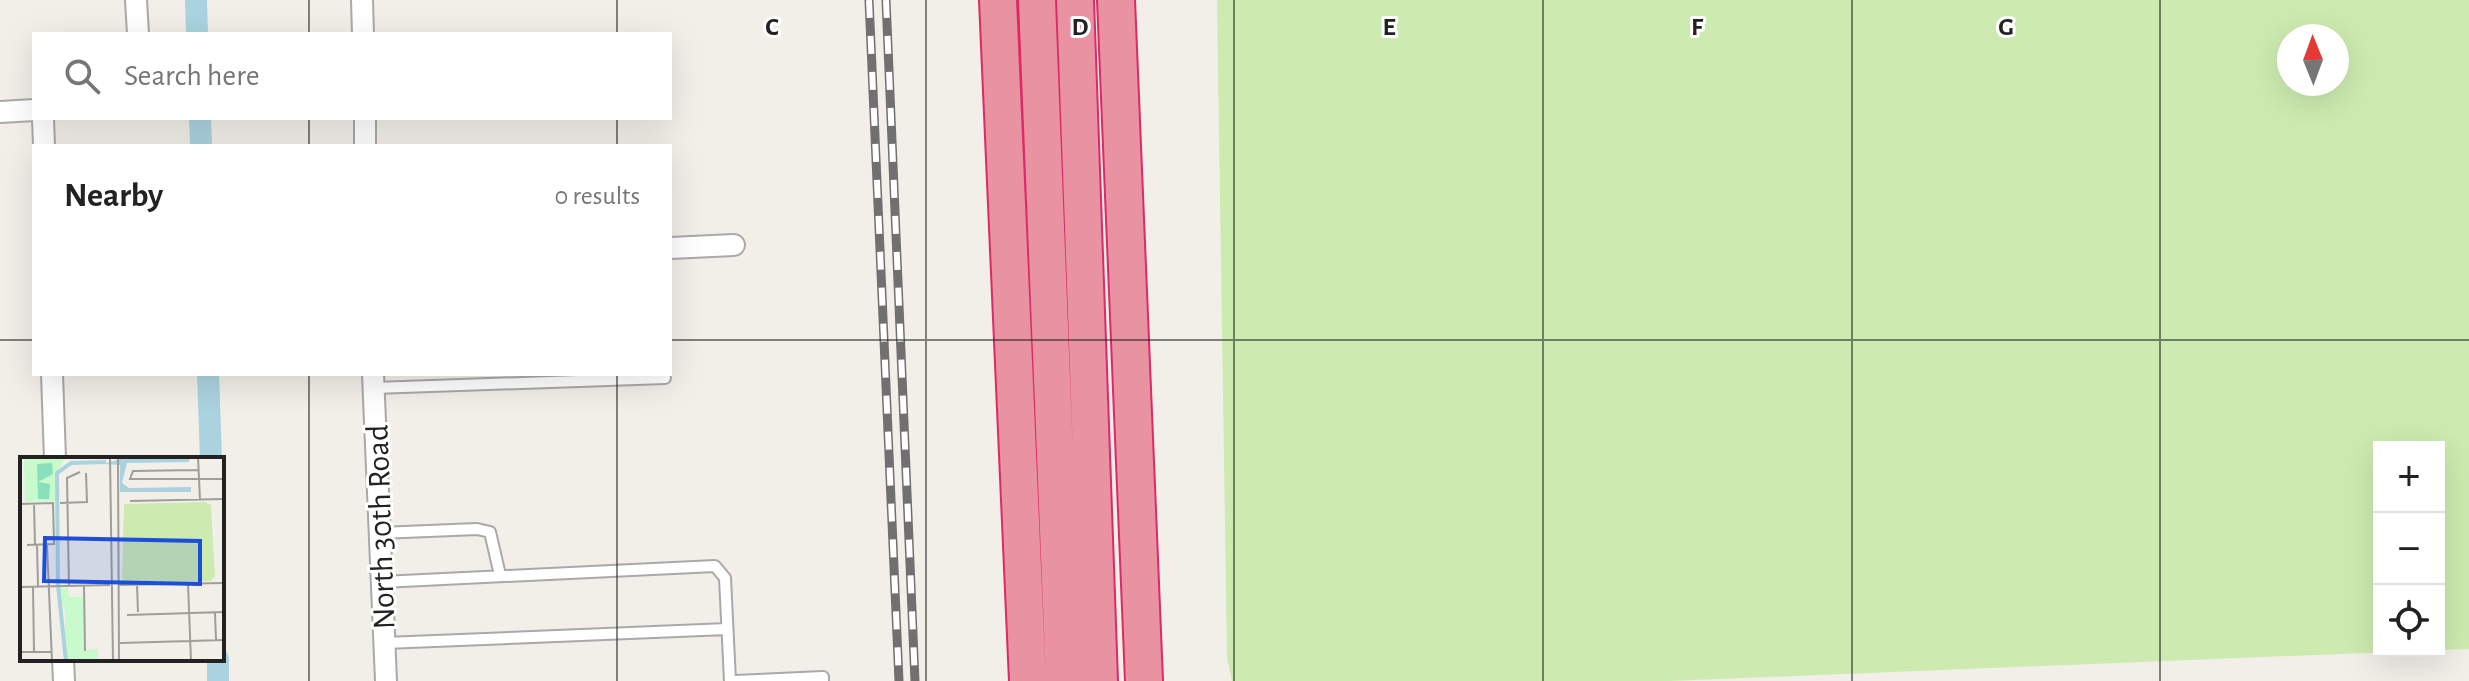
<!DOCTYPE html>
<html lang="en">
<head>
<meta charset="utf-8">
<style>
  :root { --surface:#fff; --page:#f2f2f2; --text:#222; --muted:#767676; --line:#e0e0e0 }
  body { margin:0; font-family:"Alegreya Sans",sans-serif; background:var(--page); color:var(--text) }
  .controls { position:absolute; right:24px; bottom:24px; display:grid; overflow:hidden; border-radius:0px; box-shadow:0 8px 32px #0002 }
  .controls button { width:72px; height:72px; display:grid; place-items:center; padding:0; border:0; border-bottom:2px solid var(--line); background:var(--surface); color:var(--text); font:40px sans-serif }
  .compass { position:absolute; left:2277px; top:24px; width:72px; height:72px; border-radius:50%; background:var(--surface); box-shadow:0 8px 32px #0002; rotate:359deg }
  .list { margin:0; padding:0; list-style:none }
  h2 { display:flex; justify-content:space-between; align-items:center; height:104px; margin:0; padding:0 32px; font-size:34px }
  h2 small { font-size:26px; font-weight:400; color:var(--muted) }
  .icon { flex:none; width:44px; height:44px; fill:none; stroke:currentColor; stroke-width:2; stroke-linecap:round; stroke-linejoin:round }
  .map { position:relative; flex:none; width:2469px; height:681px; overflow:hidden }
  .search { position:absolute; background:var(--surface); box-shadow:0 8px 32px #0002; left:32px; top:32px; width:640px; height:88px; display:flex; align-items:center; gap:20px; box-sizing:border-box; padding:0 28px; border-radius:0px; color:var(--muted); font-size:30px }
  .panel { position:absolute; background:var(--surface); box-shadow:0 8px 32px #0002; left:32px; top:144px; width:640px; height:232px; border-radius:0px }
  .map>svg:first-child { display:block }
  .grass { fill:#cdebb0; fill-rule:evenodd }
  .lines { fill:none; stroke-linecap:round; stroke-linejoin:round }
  .canal { stroke:#aad3df; stroke-width:22 }
  .service-casing { stroke:#a9a9a9; stroke-width:14 }
  .minor-casing { stroke:#a9a9a9; stroke-width:24 }
  .motorway-casing { stroke:#dc2a67; stroke-width:40 }
  .service { stroke:#fff; stroke-width:10 }
  .minor { stroke:#fff; stroke-width:20 }
  .motorway { stroke:#e892a2; stroke-width:36 }
  .rail-casing { stroke:#707070; stroke-width:9 }
  .rail { stroke:#fff; stroke-width:6; stroke-dasharray:18; stroke-linecap:butt }
  .grid { fill:none; stroke:#222; stroke-width:2; stroke-opacity:0.55 }
  .labels { text-anchor:middle; stroke-width:6; stroke-linejoin:round; paint-order:stroke }
  .street-label { font-size:32px; fill:#222; stroke:#fff }
  .inset-river { fill:none; stroke:#aad3df; stroke-width:4 }
  .inset-road { fill:none; stroke:#9f9d99; stroke-width:2 }
  .view { fill:#1d4ed8; fill-opacity:0.15; stroke:#1d4ed8; stroke-width:4 }
  .inset-edge { fill:none; stroke:#222; stroke-width:4 }
  .grid-label { font-size:26px; text-anchor:middle; font-weight:bold; fill:#222; stroke:#fff; stroke-width:6; stroke-linejoin:round; paint-order:stroke }
</style>
</head>
<body>
<div class="map">
<svg width="2469" height="681" viewBox="0 0 2469 681">
  <rect width="100%" height="100%" fill="#f2efe9"/>
  <!-- grass -->
  <path class="grass" d="M 1217,0 L 2469,0 L 2469,649 L 2439,650 L 2439,447 L 2379,447 L 2379,651 L 2413,651 L 1670,681 L 1232,681 L 1227,658 ZM 2289,36 L 2337,36 L 2337,84 L 2289,84 Z"/>
  <g class="lines">
    <!-- canal -->
    <path class="canal" d="M 196,0 L 197,34
      M 200,118 L 201,146
      M 208,374 L 211,459
      M 218,659 L 218,681"/>
    <!-- service casing -->
    <g class="service-casing">
      <path id="service" d="M 374,388 L 665,378
        M 380,533 L 477,529 L 490,532 L 500,575
        M 382,582 L 715,566 L 725,578 L 730,681
        M 385,643 L 727,629
        M 734,681 L 823,677 L 823,681"/>
    </g>
    <!-- minor casing -->
    <g class="minor-casing">
      <path id="minor" d="M 136,0 L 138,34
        M 362,0 L 363,34
        M 0,112 L 34,110
        M 43,118 L 44,146
        M 365,118 L 365,146
        M 670,248 L 734,245
        M 52,374 L 55,459
        M 373,374 L 386,681
        M 63,659 L 64,681"/>
    </g>
    <!-- motorway casing -->
    <g class="motorway-casing">
      <path id="motorway" d="M 998,0 L 1028,681
        M 1037,0 L 1064,681
        M 1075,0 L 1099,681
        M 1116,0 L 1144,681"/>
    </g>
    <!-- service -->
    <use href="#service" class="service"/>
    <!-- minor -->
    <use href="#minor" class="minor"/>
    <!-- motorway -->
    <use href="#motorway" class="motorway"/>
    <!-- rail casing -->
    <g class="rail-casing">
      <path id="rail" d="M 869,0 L 899,681
        M 886,0 L 915,681"/>
    </g>
    <!-- rail -->
    <use href="#rail" class="rail"/>
  </g>
  <!-- grid -->
  <path class="grid" d="M 309,0 L 309,34M 617,0 L 617,34M 926,0 L 926,681M 1234,0 L 1234,681M 1543,0 L 1543,681M 1852,0 L 1852,681M 2160,0 L 2160,681M 309,118 L 309,146M 617,118 L 617,146M 0,340 L 34,340M 670,340 L 2469,340M 309,374 L 309,681M 617,374 L 617,681"/>
  <g class="labels">
    <!-- street labels -->
    <g class="street-label">
      <text transform="translate(380 527) rotate(-92)" y="11">North 30th Road</text>
    </g>
  </g>
  <!-- overview -->
  <g transform="translate(20 457)">
    <rect width="204" height="204" fill="#f2efe9"/>
    <path d="M 185,45 L 191,48 L 195,120 L 190,124 L 102,126 L 104,47 Z" fill="#cdebb0"/>
    <path d="M 46,0 L 35,19 L 35,44 L 5,45 L 4,1 ZM 39,131 L 48,131 L 49,140 L 63,140 L 65,193 L 78,192 L 78,204 L 49,204 L 45,198 L 45,156 Z" fill="#c8facc"/>
    <path d="M 32,6 L 33,17 L 18,25 L 30,27 L 29,42 L 18,42 L 17,7 Z" fill="#88e0be"/>
    <path d="M 170,0 L 169,5 L 107,6 L 102,26 L 109,31 L 171,30 L 171,35 L 100,35 L 100,8 L 83,7 L 107,0 Z" fill="#aad3df"/>
    <path class="inset-river" d="M 46,204 L 38,128 L 37,16 L 51,6 L 86,5"/>
    <path class="inset-road" d="M 90,0 L 93,204M 98,0 L 99,204M 178,0 L 180,43M 178,13 L 113,14 L 110,22 L 204,22M 110,44 L 204,42M 14,46 L 15,88M 40,46 L 67,45 L 66,16M 0,47 L 33,46 L 34,87 L 7,88M 17,88 L 18,129M 27,88 L 32,204M 168,127 L 171,204M 98,128 L 204,126M 49,129 L 47,21 L 60,15M 64,129 L 65,194M 117,129 L 118,155M 0,130 L 90,128M 13,130 L 14,195M 195,156 L 196,183M 107,158 L 204,155M 100,186 L 204,183M 0,195 L 32,195"/>
    <path class="view" d="M 25,81 L 180,84 L 180,127 L 24,124 Z"/>
    <rect width="204" height="204" class="inset-edge"/>
  </g>
  <g class="grid-label">
    <text x="772" y="35">C</text>
    <text x="1080" y="35">D</text>
    <text x="1389" y="35">E</text>
    <text x="1697" y="35">F</text>
    <text x="2006" y="35">G</text>
  </g>
</svg>
<div class="controls">
<button>+</button>
<button>−</button>
<button><svg class="icon" aria-label="locate" viewBox="0 0 24 24"><circle cx="12" cy="12" r="6"/><path d="M12 2v4M12 18v4M2 12h4M18 12h4"/></svg></button>
</div>
<svg class="compass" viewBox="-18 -18 36 36"><path d="M0-13l5 13h-10z" fill="#e53935"/><path d="M0 13l5-13h-10z" fill="#767676"/></svg>
<div class="search"><svg class="icon" aria-label="search" viewBox="0 0 24 24"><circle cx="10" cy="10" r="6"/><path d="M15 15l6 6"/></svg>Search here</div>
<section class="panel">
<h2>Nearby<small>0 results</small></h2>
<ul class="list">
</ul>
</section>
</div>
</body>
</html>
